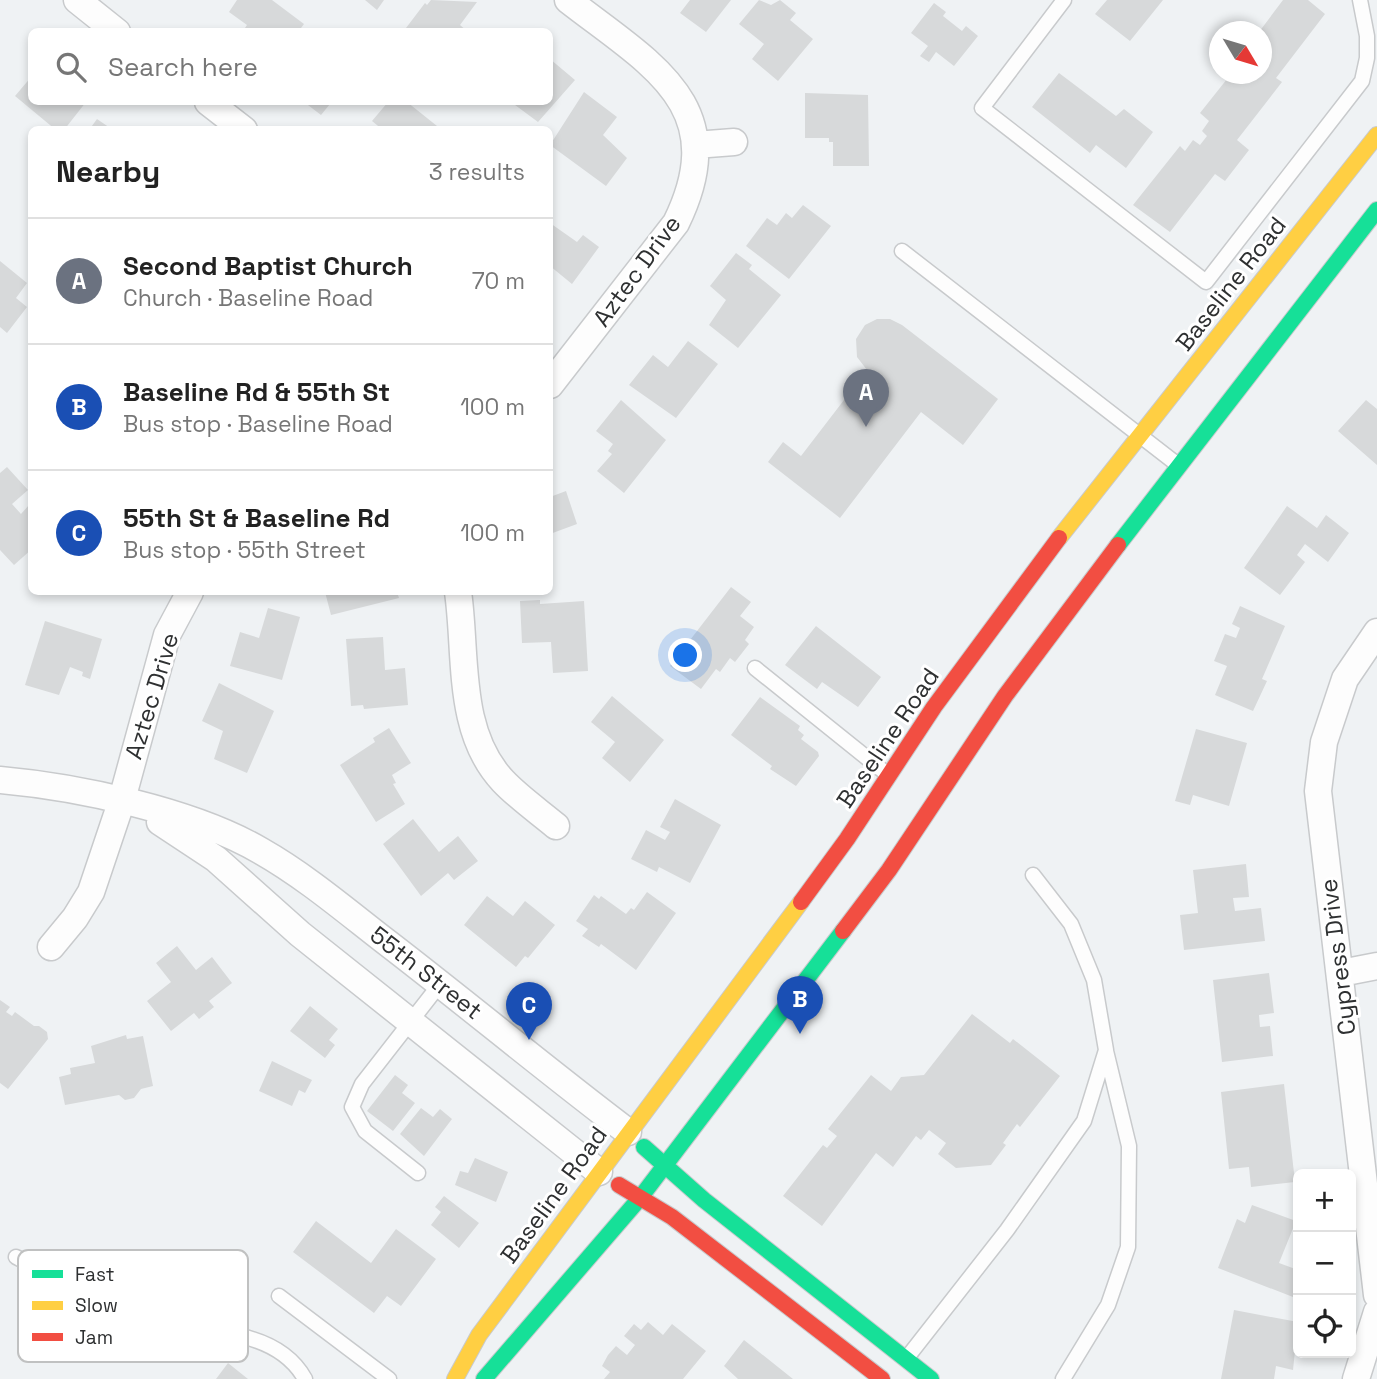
<!DOCTYPE html>
<html lang="en">
<head>
<meta charset="utf-8">
<style>
  :root { --surface:#fff; --page:#f6f6f6; --text:#222; --muted:#767676; --line:#e0e0e0; --accent:#727475 }
  body { margin:0; font-family:"Space Grotesk",sans-serif; background:var(--page); color:var(--text) }
  .controls { position:absolute; right:21px; bottom:21px; display:grid; overflow:hidden; border-radius:10px; box-shadow:0 4px 10px #0003 }
  .controls button { width:63px; height:63px; display:grid; place-items:center; padding:0; border:0; border-bottom:2px solid var(--line); background:var(--surface); color:var(--text); font:35px sans-serif }
  .compass { position:absolute; left:1209px; top:21px; width:63px; height:63px; border-radius:50%; background:var(--surface); box-shadow:0 4px 10px #0003; rotate:128deg }
  .you { position:absolute; left:686px; top:656px; width:24px; height:24px; margin:-18px; border:5px solid #fff; border-radius:50%; background:#1a73e8; box-shadow:0 0 0 10px #1a73e833 }
  .badge { display:grid; place-items:center; width:46px; height:46px; border-radius:50%; background:var(--accent); color:#fff; font-size:23px; font-weight:700 }
  .pin { position:absolute; translate:-50% -58px; filter:drop-shadow(0 2px 4px #0008) }
  .pin::after { content:''; position:absolute; top:37px; width:24px; height:21px; background:inherit; clip-path:polygon(0 0,100% 0,50% 100%) }
  .list { margin:0; padding:0; list-style:none }
  h2 { display:flex; justify-content:space-between; align-items:center; height:91px; margin:0; padding:0 28px; font-size:30px }
  h2 small { font-size:23px; font-weight:400; color:var(--muted) }
  .list li { display:grid; grid-template-columns:46px 1fr auto; gap:21px; align-items:center; box-sizing:border-box; height:126px; padding:0 28px; border-top:2px solid var(--line) }
  .list b { display:block; font-size:26px; white-space:nowrap }
  .list p { margin:0; font-size:23px; white-space:nowrap; color:var(--muted) }
  .list em { font-size:23px; font-style:normal; color:var(--muted) }
  .icon { flex:none; width:38px; height:38px; fill:none; stroke:currentColor; stroke-width:2; stroke-linecap:round; stroke-linejoin:round }
  .map { position:relative; flex:none; width:1377px; height:1379px; overflow:hidden }
  .search { position:absolute; background:var(--surface); box-shadow:0 4px 10px #0003; left:28px; top:28px; width:525px; height:77px; display:flex; align-items:center; gap:18px; box-sizing:border-box; padding:0 24px; border-radius:10px; color:var(--muted); font-size:26px }
  .panel { position:absolute; background:var(--surface); box-shadow:0 4px 10px #0003; left:28px; top:126px; width:525px; height:469px; border-radius:10px }
  .map>svg:first-child { display:block }
  .building { fill:#d7d9da }
  .lines { fill:none; stroke-linecap:round; stroke-linejoin:round }
  .lane-casing { stroke:#c8cacc; stroke-width:17 }
  .street-casing { stroke:#c8cacc; stroke-width:29 }
  .fast-casing { stroke:#c8cacc; stroke-width:18 }
  .slow-casing { stroke:#c8cacc; stroke-width:18 }
  .jam-casing { stroke:#c8cacc; stroke-width:18 }
  .lane { stroke:#fdfdfd; stroke-width:14 }
  .street { stroke:#fdfdfd; stroke-width:26 }
  .fast { stroke:#16e098; stroke-width:16 }
  .slow { stroke:#ffcf43; stroke-width:16 }
  .jam { stroke:#f24e42; stroke-width:16 }
  .labels { text-anchor:middle; stroke-width:6; stroke-linejoin:round; paint-order:stroke }
  .street-label { font-size:24px; fill:#2e3031; stroke:#fff }
  .key { fill:#fff; stroke:#c0c1c1; stroke-width:2 }
  .key-label { font-size:19px; fill:#2e3031 }
</style>
</head>
<body>
<div class="map">
<svg width="1377" height="1379" viewBox="0 0 1377 1379">
  <rect width="100%" height="100%" fill="#eff2f4"/>
  <!-- building -->
  <path class="building" d="M 237,0 L 272,0 L 304,24 L 298,32 L 249,32 L 245,28 L 247,25 L 229,12 Z
    M 365,0 L 384,0 L 377,10 Z
    M 431,0 L 477,2 L 460,25 L 468,32 L 410,32 L 406,28 L 425,3 L 427,5 Z
    M 690,0 L 731,0 L 706,32 L 680,13 Z
    M 759,0 L 771,5 L 780,0 L 796,13 L 790,20 L 813,39 L 778,81 L 752,59 L 764,44 L 739,24 Z
    M 1107,0 L 1163,0 L 1130,41 L 1095,14 Z
    M 1283,0 L 1308,0 L 1325,14 L 1276,78 L 1282,82 L 1237,140 L 1249,150 L 1225,181 L 1215,174 L 1170,232 L 1133,205 L 1180,146 L 1185,151 L 1193,140 L 1200,145 L 1207,136 L 1202,131 L 1209,121 L 1200,113 L 1231,74 L 1262,74 L 1262,32 L 1259,32 Z
    M 934,3 L 946,12 L 943,16 L 962,31 L 966,26 L 978,36 L 954,66 L 936,52 L 929,62 L 920,56 L 928,46 L 911,33 Z
    M 550,59 L 575,80 L 538,122 L 511,102 L 550,102 Z
    M 1059,73 L 1116,116 L 1124,109 L 1153,132 L 1126,168 L 1096,145 L 1090,153 L 1032,107 Z
    M 32,76 L 32,102 L 86,102 L 64,130 L 56,130 L 15,96 Z
    M 584,92 L 617,117 L 603,135 L 627,158 L 606,186 L 550,145 Z
    M 805,93 L 868,95 L 869,166 L 833,166 L 833,142 L 829,142 L 829,138 L 805,138 Z
    M 304,102 L 326,102 L 330,104 L 321,115 Z
    M 388,102 L 407,102 L 442,130 L 383,130 L 372,121 Z
    M 97,119 L 113,130 L 89,130 Z
    M 803,205 L 831,226 L 789,279 L 746,246 L 767,218 L 777,225 L 786,213 L 792,218 Z
    M 550,223 L 577,242 L 583,235 L 599,247 L 572,284 L 550,266 Z
    M 736,253 L 752,265 L 749,269 L 781,295 L 738,348 L 709,325 L 726,300 L 710,286 Z
    M 0,261 L 27,283 L 16,298 L 27,307 L 7,333 L 0,327 Z
    M 877,319 L 890,319 L 902,325 L 998,399 L 963,445 L 921,412 L 840,518 L 768,462 L 783,442 L 801,456 L 867,370 L 857,357 L 856,339 L 865,325 Z
    M 688,341 L 718,364 L 676,418 L 629,385 L 653,355 L 668,367 Z
    M 621,400 L 666,440 L 624,493 L 597,471 L 612,454 L 608,451 L 613,444 L 596,431 Z
    M 1366,400 L 1377,409 L 1377,465 L 1338,431 Z
    M 7,467 L 28,490 L 12,504 L 21,514 L 29,505 L 32,508 L 32,549 L 14,565 L 0,550 L 0,473 Z
    M 566,491 L 577,524 L 550,534 L 550,497 Z
    M 1287,506 L 1317,528 L 1326,515 L 1349,533 L 1328,562 L 1305,544 L 1297,555 L 1305,562 L 1280,595 L 1244,568 Z
    M 731,587 L 751,602 L 740,616 L 754,627 L 745,640 L 749,644 L 735,662 L 730,658 L 720,672 L 716,669 L 701,689 L 670,666 Z
    M 325,592 L 397,592 L 399,598 L 331,615 Z
    M 540,600 L 540,604 L 584,601 L 588,671 L 553,673 L 551,642 L 522,643 L 520,601 Z
    M 1240,606 L 1285,626 L 1262,679 L 1267,681 L 1253,711 L 1215,695 L 1227,666 L 1214,661 L 1225,634 L 1236,638 L 1240,628 L 1232,624 Z
    M 268,608 L 300,617 L 282,680 L 230,666 L 240,632 L 259,638 Z
    M 45,621 L 102,639 L 90,679 L 82,676 L 83,672 L 70,667 L 59,695 L 25,685 Z
    M 816,626 L 881,677 L 858,707 L 822,682 L 817,689 L 785,665 Z
    M 383,637 L 385,670 L 405,668 L 408,705 L 364,709 L 363,705 L 351,706 L 346,639 Z
    M 219,683 L 274,711 L 247,773 L 214,759 L 223,731 L 202,721 Z
    M 612,696 L 664,740 L 630,782 L 602,758 L 615,742 L 591,722 Z
    M 760,697 L 800,726 L 798,730 L 804,735 L 801,739 L 818,752 L 819,756 L 796,786 L 770,769 L 772,766 L 731,735 Z
    M 389,728 L 411,763 L 392,775 L 396,783 L 393,784 L 405,804 L 376,822 L 340,765 L 375,742 L 373,738 Z
    M 1196,729 L 1247,743 L 1229,806 L 1193,795 L 1190,805 L 1175,801 Z
    M 675,799 L 721,825 L 690,883 L 659,867 L 657,872 L 631,859 L 646,830 L 665,840 L 670,832 L 660,827 Z
    M 413,819 L 439,852 L 458,836 L 478,861 L 454,880 L 448,873 L 421,896 L 383,844 Z
    M 1246,864 L 1249,897 L 1233,898 L 1235,911 L 1261,908 L 1265,941 L 1184,950 L 1180,915 L 1198,913 L 1193,870 Z
    M 647,892 L 676,913 L 636,970 L 601,944 L 599,947 L 582,936 L 588,929 L 576,921 L 594,895 L 599,899 L 601,896 L 626,914 L 631,908 L 634,910 Z
    M 487,896 L 513,916 L 525,901 L 555,925 L 528,958 L 525,956 L 516,967 L 464,925 Z
    M 177,946 L 196,970 L 212,957 L 232,983 L 209,1001 L 214,1007 L 199,1019 L 194,1013 L 171,1031 L 147,1001 L 171,982 L 156,963 Z
    M 1269,973 L 1274,1013 L 1259,1015 L 1260,1027 L 1270,1026 L 1273,1056 L 1222,1062 L 1213,980 Z
    M 0,1000 L 10,1007 L 6,1012 L 12,1016 L 15,1012 L 34,1026 L 39,1026 L 47,1032 L 48,1039 L 8,1089 L 0,1083 Z
    M 310,1006 L 338,1029 L 329,1040 L 335,1045 L 325,1058 L 290,1031 Z
    M 972,1014 L 1010,1043 L 1013,1039 L 1060,1076 L 1020,1127 L 1017,1124 L 1003,1143 L 1006,1145 L 991,1165 L 956,1168 L 938,1154 L 946,1143 L 929,1130 L 921,1140 L 916,1136 L 893,1167 L 876,1153 L 822,1226 L 783,1196 L 823,1145 L 827,1148 L 837,1136 L 828,1129 L 871,1075 L 891,1091 L 901,1077 L 924,1075 Z
    M 126,1035 L 127,1039 L 143,1036 L 153,1086 L 141,1089 L 134,1098 L 125,1100 L 119,1095 L 65,1105 L 59,1077 L 71,1074 L 70,1068 L 95,1063 L 91,1046 Z
    M 272,1061 L 312,1080 L 305,1093 L 299,1090 L 292,1106 L 259,1091 Z
    M 395,1075 L 408,1085 L 402,1093 L 415,1103 L 393,1131 L 367,1111 Z
    M 1284,1084 L 1295,1182 L 1251,1187 L 1249,1167 L 1229,1169 L 1221,1092 Z
    M 421,1108 L 433,1117 L 440,1109 L 452,1119 L 424,1156 L 400,1134 Z
    M 475,1158 L 508,1172 L 496,1202 L 455,1185 L 460,1171 L 468,1173 Z
    M 444,1196 L 479,1223 L 459,1248 L 431,1225 L 441,1212 L 435,1207 Z
    M 1252,1205 L 1296,1221 L 1279,1263 L 1298,1270 L 1298,1283 L 1293,1297 L 1218,1268 L 1237,1219 L 1245,1223 Z
    M 316,1221 L 371,1263 L 396,1229 L 436,1259 L 401,1306 L 387,1296 L 374,1313 L 293,1252 Z
    M 1234,1310 L 1298,1322 L 1293,1370 L 1276,1366 L 1274,1379 L 1221,1379 Z
    M 648,1322 L 663,1335 L 672,1324 L 706,1351 L 683,1379 L 604,1379 L 610,1372 L 602,1366 L 608,1355 L 616,1346 L 627,1355 L 635,1345 L 624,1336 L 634,1324 L 641,1330 Z
    M 744,1340 L 793,1379 L 738,1379 L 724,1366 Z
    M 228,1363 L 248,1379 L 216,1379 Z"/>
  <g class="lines">
    <!-- lane casing -->
    <g class="lane-casing">
      <path id="lane" d="M 1064,0 L 982,108 L 1206,282 L 1362,81 L 1367,58 L 1367,36 L 1360,0
        M 902,251 L 1178,465
        M 755,668 L 887,774
        M 418,1173 L 365,1131 L 352,1107 L 362,1084 L 440,984
        M 16,1257 C 25,1262 35,1267 44,1274 C 68,1293 87,1318 116,1331 C 127,1335 147,1331 159,1331 C 208,1329 278,1330 305,1379
        M 279,1296 L 389,1379
        M 906,1359 L 1007,1230 L 1084,1121 L 1106,1050 L 1094,980 L 1071,924 L 1033,875
        M 1063,1379 L 1108,1305 L 1128,1247 L 1129,1146 L 1106,1051"/>
    </g>
    <!-- street casing -->
    <g class="street-casing">
      <path id="street" d="M 77,0 L 117,32
        M 208,102 L 244,130
        M 695,145 L 734,142
        M 550,385 L 676,223 C 734,105 650,64 568,0
        M 458,592 C 467,654 456,731 503,781 C 518,797 538,811 556,826
        M 1377,632 L 1345,679 L 1324,742 L 1318,791 L 1377,1295
        M 0,780 C 78,787 193,811 261,851 C 305,876 345,910 385,941 C 467,1004 546,1070 628,1132
        M 160,822 L 216,859 L 300,934 L 599,1172
        M 51,947 L 75,918 L 91,892 L 121,803 L 167,635 L 190,592
        M 1341,973 L 1377,966
        M 1356,1379 L 1377,1312"/>
    </g>
    <!-- fast casing -->
    <g class="fast-casing">
      <path id="fast" d="M 1118,545 L 1377,210
        M 644,1147 L 704,1200 L 931,1379
        M 484,1379 L 640,1198 L 843,931"/>
    </g>
    <!-- slow casing -->
    <g class="slow-casing">
      <path id="slow" d="M 1059,538 L 1377,135
        M 455,1379 L 479,1335 L 801,902"/>
    </g>
    <!-- jam casing -->
    <g class="jam-casing">
      <path id="jam" d="M 801,902 L 847,839 L 934,707 L 1059,538
        M 843,931 L 889,870 L 1005,696 L 1118,545
        M 619,1185 L 672,1217 L 882,1379"/>
    </g>
    <!-- lane -->
    <use href="#lane" class="lane"/>
    <!-- street -->
    <use href="#street" class="street"/>
    <!-- fast -->
    <use href="#fast" class="fast"/>
    <!-- slow -->
    <use href="#slow" class="slow"/>
    <!-- jam -->
    <use href="#jam" class="jam"/>
  </g>
  <g class="labels">
    <!-- street labels -->
    <g class="street-label">
      <text transform="translate(637 271) rotate(-54)" y="8">Aztec Drive</text>
      <text transform="translate(1231 284) rotate(-52)" y="8">Baseline Road</text>
      <text transform="translate(152 696) rotate(-73)" y="8">Aztec Drive</text>
      <text transform="translate(888 738) rotate(-56)" y="8">Baseline Road</text>
      <text transform="translate(1338 957) rotate(-97)" y="8">Cypress Drive</text>
      <text transform="translate(426 973) rotate(38)" y="8">55th Street</text>
      <text transform="translate(554 1195) rotate(-54)" y="8">Baseline Road</text>
    </g>
  </g>
  <!-- legend -->
  <rect x="18" y="1250" width="230" height="112" rx="10" class="key"/>
  <rect x="32" y="1270" width="31" height="8" fill="#16e098"/>
  <rect x="32" y="1301" width="31" height="9" fill="#ffcf43"/>
  <rect x="32" y="1333" width="31" height="8" fill="#f24e42"/>
  <g class="key-label">
    <text x="75" y="1281">Fast</text>
    <text x="75" y="1312">Slow</text>
    <text x="75" y="1344">Jam</text>
  </g>
</svg>
<div class="controls">
<button>+</button>
<button>−</button>
<button><svg class="icon" aria-label="locate" viewBox="0 0 24 24"><circle cx="12" cy="12" r="6"/><path d="M12 2v4M12 18v4M2 12h4M18 12h4"/></svg></button>
</div>
<svg class="compass" viewBox="-18 -18 36 36"><path d="M0-13l5 13h-10z" fill="#e53935"/><path d="M0 13l5-13h-10z" fill="#767676"/></svg>
<div class="you"></div>
<div class="pin badge" style="left:866px;top:427px;background:#6b7280">A</div>
<div class="pin badge" style="left:800px;top:1034px;background:#1a4fb4">B</div>
<div class="pin badge" style="left:529px;top:1040px;background:#1a4fb4">C</div>
<div class="search"><svg class="icon" aria-label="search" viewBox="0 0 24 24"><circle cx="10" cy="10" r="6"/><path d="M15 15l6 6"/></svg>Search here</div>
<section class="panel">
<h2>Nearby<small>3 results</small></h2>
<ul class="list">
<li><span class="badge" style="background:#6b7280">A</span><div><b>Second Baptist Church</b><p>Church · Baseline Road</p></div><em>70 m</em></li>
<li><span class="badge" style="background:#1a4fb4">B</span><div><b>Baseline Rd &amp; 55th St</b><p>Bus stop · Baseline Road</p></div><em>100 m</em></li>
<li><span class="badge" style="background:#1a4fb4">C</span><div><b>55th St &amp; Baseline Rd</b><p>Bus stop · 55th Street</p></div><em>100 m</em></li>
</ul>
</section>
</div>
</body>
</html>
